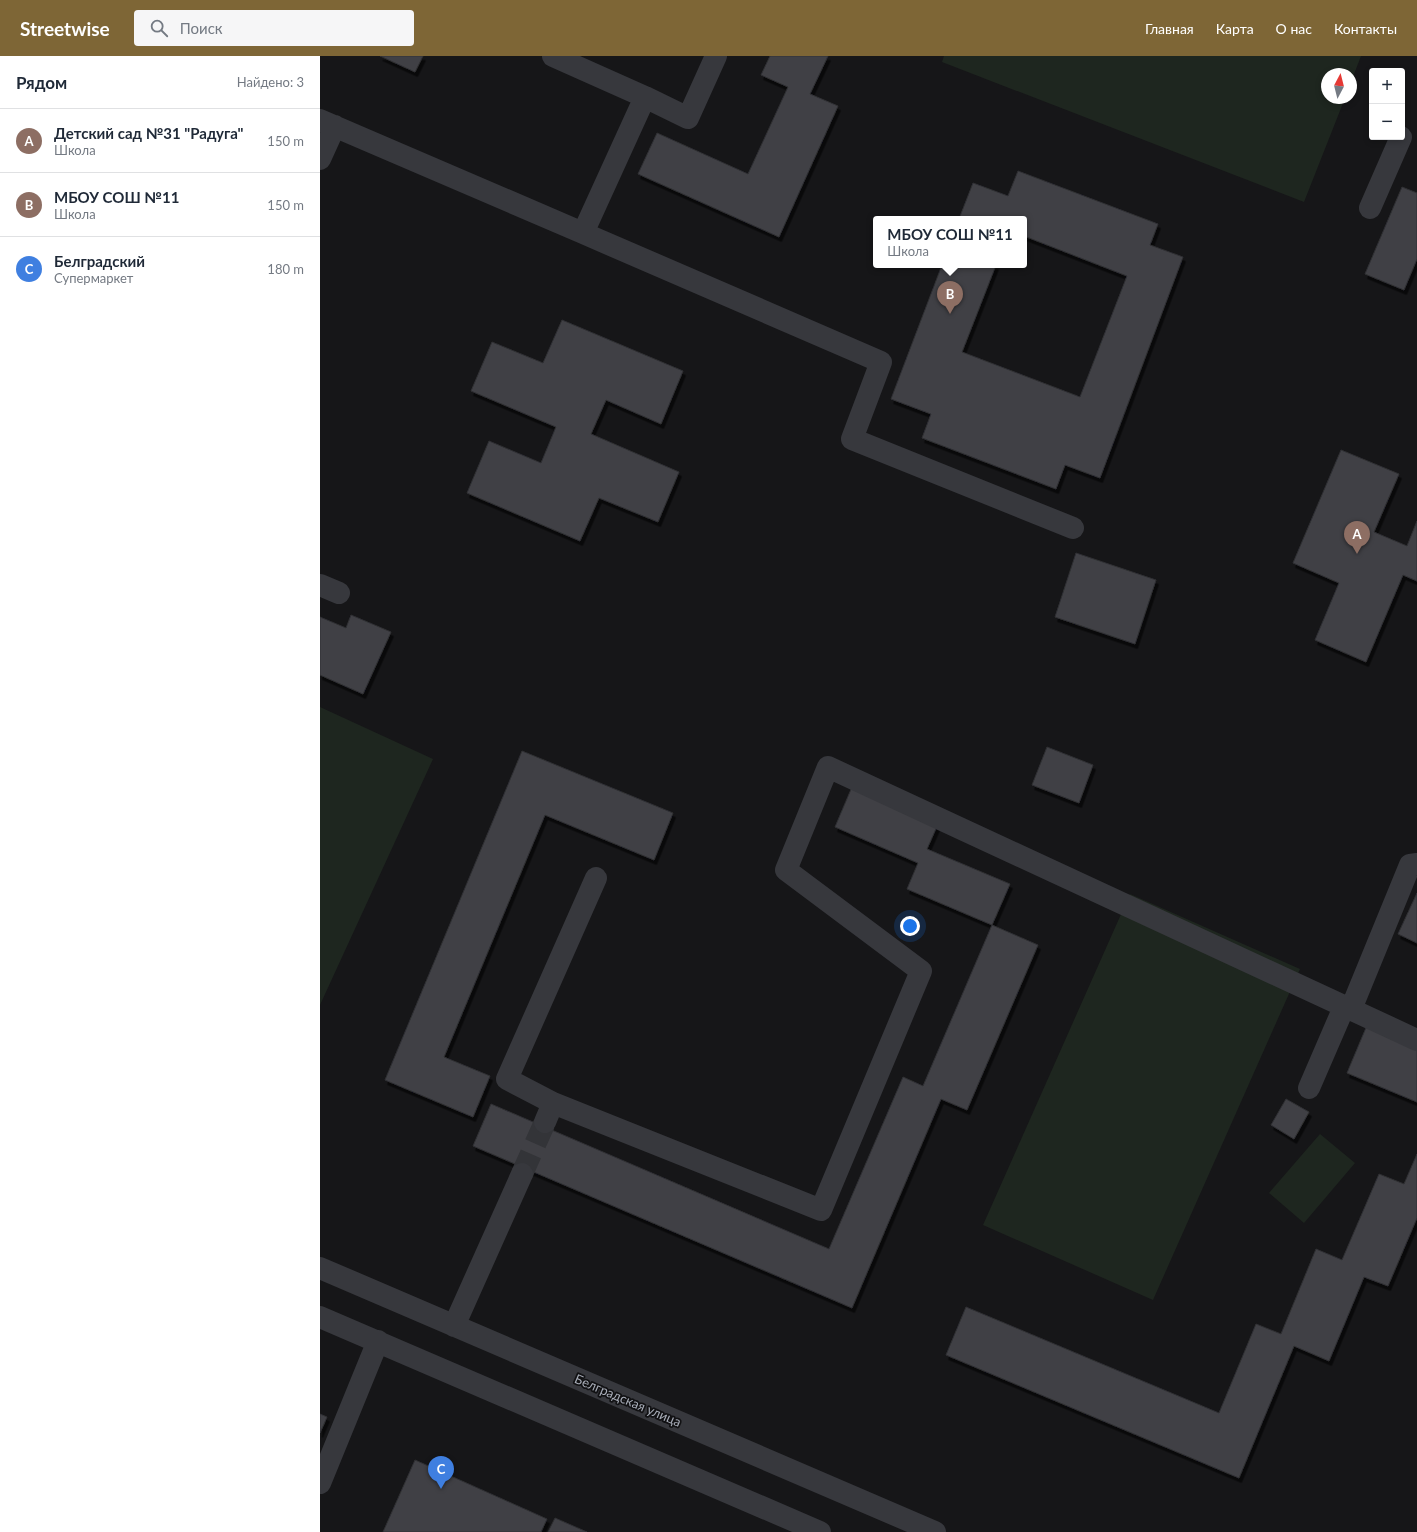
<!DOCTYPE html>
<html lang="ru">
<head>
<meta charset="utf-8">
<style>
  :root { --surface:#fff; --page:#f6f6f7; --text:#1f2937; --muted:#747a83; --line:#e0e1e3; --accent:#7e6636 }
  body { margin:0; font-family:Lato,sans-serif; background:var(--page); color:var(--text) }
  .controls { position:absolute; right:12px; top:12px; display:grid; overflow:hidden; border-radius:4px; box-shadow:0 2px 6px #0003 }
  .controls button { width:36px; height:36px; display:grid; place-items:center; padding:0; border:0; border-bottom:1px solid var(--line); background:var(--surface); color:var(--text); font:20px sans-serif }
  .compass { position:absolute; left:1001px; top:12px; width:36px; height:36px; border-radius:50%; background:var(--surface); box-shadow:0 2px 6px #0003; rotate:7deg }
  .you { position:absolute; left:590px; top:870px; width:14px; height:14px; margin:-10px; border:3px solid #fff; border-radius:50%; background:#1a73e8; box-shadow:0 0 0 6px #1a73e833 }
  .badge { display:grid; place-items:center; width:26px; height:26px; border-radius:50%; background:var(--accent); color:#fff; font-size:13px; font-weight:700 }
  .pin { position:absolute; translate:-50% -33px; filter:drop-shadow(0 1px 2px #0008) }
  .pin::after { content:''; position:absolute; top:21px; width:14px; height:12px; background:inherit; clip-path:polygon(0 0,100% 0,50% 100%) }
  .popup { position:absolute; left:553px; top:160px; width:154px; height:52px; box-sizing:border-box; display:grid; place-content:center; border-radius:4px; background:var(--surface); filter:drop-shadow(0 1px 3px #0005); font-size:13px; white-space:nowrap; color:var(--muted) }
  .popup b { font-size:15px; color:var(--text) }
  .popup::after { content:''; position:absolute; left:50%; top:100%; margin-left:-8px; border:8px solid transparent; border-top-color:var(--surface) }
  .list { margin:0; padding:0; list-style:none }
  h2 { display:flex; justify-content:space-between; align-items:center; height:52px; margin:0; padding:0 16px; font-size:17px }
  h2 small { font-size:13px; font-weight:400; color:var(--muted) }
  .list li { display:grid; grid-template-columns:26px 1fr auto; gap:12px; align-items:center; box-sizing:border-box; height:64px; padding:0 16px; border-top:1px solid var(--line) }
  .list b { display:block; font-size:15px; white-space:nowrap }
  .list p { margin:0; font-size:13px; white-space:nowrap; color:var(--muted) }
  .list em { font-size:13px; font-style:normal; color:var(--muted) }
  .icon { flex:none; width:22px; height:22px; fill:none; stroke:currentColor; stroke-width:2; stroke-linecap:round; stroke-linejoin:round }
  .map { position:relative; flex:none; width:1097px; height:1476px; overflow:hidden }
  header { display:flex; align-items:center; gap:24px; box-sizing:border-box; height:56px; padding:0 20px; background:var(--accent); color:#fff }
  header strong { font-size:19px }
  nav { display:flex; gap:22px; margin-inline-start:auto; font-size:14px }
  .search { width:280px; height:36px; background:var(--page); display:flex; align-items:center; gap:10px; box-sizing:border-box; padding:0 14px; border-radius:4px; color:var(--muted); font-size:15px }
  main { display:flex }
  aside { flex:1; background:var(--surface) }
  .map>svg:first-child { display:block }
  .green { fill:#1e261f }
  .building { fill:#404145; stroke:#303034; filter:url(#shadow) }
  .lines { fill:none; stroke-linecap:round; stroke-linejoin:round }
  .minor-tunnel { stroke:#333438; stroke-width:22; stroke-dasharray:22 11; stroke-linecap:butt }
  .minor { stroke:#37383d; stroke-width:22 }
  .labels { text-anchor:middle; stroke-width:3.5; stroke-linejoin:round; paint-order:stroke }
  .street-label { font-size:13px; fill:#a8adb8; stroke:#111113 }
</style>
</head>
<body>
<header>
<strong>Streetwise</strong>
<div class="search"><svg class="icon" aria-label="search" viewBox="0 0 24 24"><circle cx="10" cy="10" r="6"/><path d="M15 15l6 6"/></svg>Поиск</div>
<nav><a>Главная</a><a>Карта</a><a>О нас</a><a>Контакты</a></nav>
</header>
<main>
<aside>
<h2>Рядом<small>Найдено: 3</small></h2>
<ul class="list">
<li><span class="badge" style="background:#8d6e63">A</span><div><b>Детский сад №31 &quot;Радуга&quot;</b><p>Школа</p></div><em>150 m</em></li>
<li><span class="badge" style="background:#8d6e63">B</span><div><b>МБОУ СОШ №11</b><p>Школа</p></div><em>150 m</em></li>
<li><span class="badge" style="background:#3f7fe0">C</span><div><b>Белградский</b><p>Супермаркет</p></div><em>180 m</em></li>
</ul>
</aside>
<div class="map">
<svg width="1097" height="1476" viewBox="0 0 1097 1476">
  <defs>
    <filter id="shadow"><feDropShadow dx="2.5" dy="4.5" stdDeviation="0" flood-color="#0009"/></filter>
  </defs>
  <rect width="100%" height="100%" fill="#161618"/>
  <!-- green -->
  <path class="green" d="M 624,0 L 1041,0 L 1031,26 L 1031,18 L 1007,18 L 1007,42 L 1025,42 L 984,146 L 622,6 Z
    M 0,651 L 113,703 L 0,949 Z
    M 810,838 L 980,913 L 833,1244 L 663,1169 Z
    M 1000,1078 L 1035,1107 L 984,1167 L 949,1137 Z"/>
  <!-- building -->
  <path class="building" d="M 60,0 L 103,0 L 95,16 Z
    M 450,0 L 508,0 L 490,38 L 518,50 L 459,181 L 318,118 L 337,77 L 428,118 L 468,31 L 441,19 Z
    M 698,115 L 838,168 L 830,189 L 863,201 L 780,422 L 745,409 L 736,433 L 602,382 L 611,358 L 571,343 L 622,209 L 676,209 L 642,296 L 760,341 L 807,220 L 704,180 L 704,163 L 639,163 L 653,127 L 688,140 Z
    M 1082,131 L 1097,137 L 1097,203 L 1084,234 L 1045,218 Z
    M 242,264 L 363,315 L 341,368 L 286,344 L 271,378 L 359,416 L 338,466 L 279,442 L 260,485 L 147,437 L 169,385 L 221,407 L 236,371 L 151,335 L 172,286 L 223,307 Z
    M 1021,394 L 1079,418 L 1054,476 L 1087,490 L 1097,465 L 1097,525 L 1083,519 L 1046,606 L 995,584 L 1019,527 L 973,507 Z
    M 756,497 L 836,524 L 815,588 L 735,561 Z
    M 31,559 L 71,576 L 43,638 L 0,619 L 0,561 L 26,572 Z
    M 727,691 L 773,709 L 759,747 L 712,729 Z
    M 202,695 L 353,757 L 334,804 L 225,759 L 124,1001 L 170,1020 L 153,1061 L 65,1024 Z
    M 532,731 L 618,768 L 607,793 L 690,828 L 672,869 L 587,833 L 598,807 L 515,771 Z
    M 1097,837 L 1097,887 L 1078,878 Z
    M 672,869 L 718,889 L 647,1054 L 621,1043 L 532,1252 L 153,1090 L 171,1048 L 509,1193 L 583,1021 L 603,1030 Z
    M 1048,967 L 1097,988 L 1097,1046 L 1027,1017 Z
    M 966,1043 L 989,1056 L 974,1083 L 951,1069 Z
    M 1097,1098 L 1097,1162 L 1068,1230 L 1044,1221 L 1009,1305 L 974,1290 L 919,1422 L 626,1299 L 646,1251 L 899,1357 L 936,1268 L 961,1278 L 996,1193 L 1022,1204 L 1059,1118 L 1084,1128 Z
    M 0,1358 L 7,1361 L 0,1377 Z
    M 95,1404 L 227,1463 L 221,1476 L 63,1476 Z
    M 235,1462 L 267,1476 L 228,1476 Z"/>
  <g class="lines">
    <!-- minor-tunnel -->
    <path class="minor-tunnel" d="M 202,1118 L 225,1066"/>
    <!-- minor -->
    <path class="minor" d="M 233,0 L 325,41
      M 0,64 L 263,177 L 325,41 L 368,62 L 396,0
      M 0,103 L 15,70
      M 1050,152 L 1081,81
      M 263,177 L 561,306 L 532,383 L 753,472
      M 0,529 L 19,537
      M 1031,953 L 1090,809 L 1097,808
      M 989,1032 L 1024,951
      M 233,1047 L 187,1023 L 276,822
      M 225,1066 L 233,1047 L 501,1154 L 601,915 L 466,814 L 508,711 L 1097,984
      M 0,1212 L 615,1476
      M 0,1261 L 500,1476
      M 134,1270 L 202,1118
      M 0,1427 L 58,1285"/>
  </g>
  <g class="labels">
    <!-- street labels -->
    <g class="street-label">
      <text transform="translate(308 1344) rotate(23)" y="5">Белградская улица</text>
    </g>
  </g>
</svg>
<div class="controls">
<button>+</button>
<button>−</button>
</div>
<svg class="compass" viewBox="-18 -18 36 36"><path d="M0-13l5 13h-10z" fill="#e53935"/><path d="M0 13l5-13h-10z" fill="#747a83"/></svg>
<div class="you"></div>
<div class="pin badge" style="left:1037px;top:498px;background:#8d6e63">A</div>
<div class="pin badge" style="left:630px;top:258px;background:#8d6e63">B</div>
<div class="popup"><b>МБОУ СОШ №11</b>Школа</div>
<div class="pin badge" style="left:121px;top:1433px;background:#3f7fe0">C</div>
</div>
</main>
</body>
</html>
